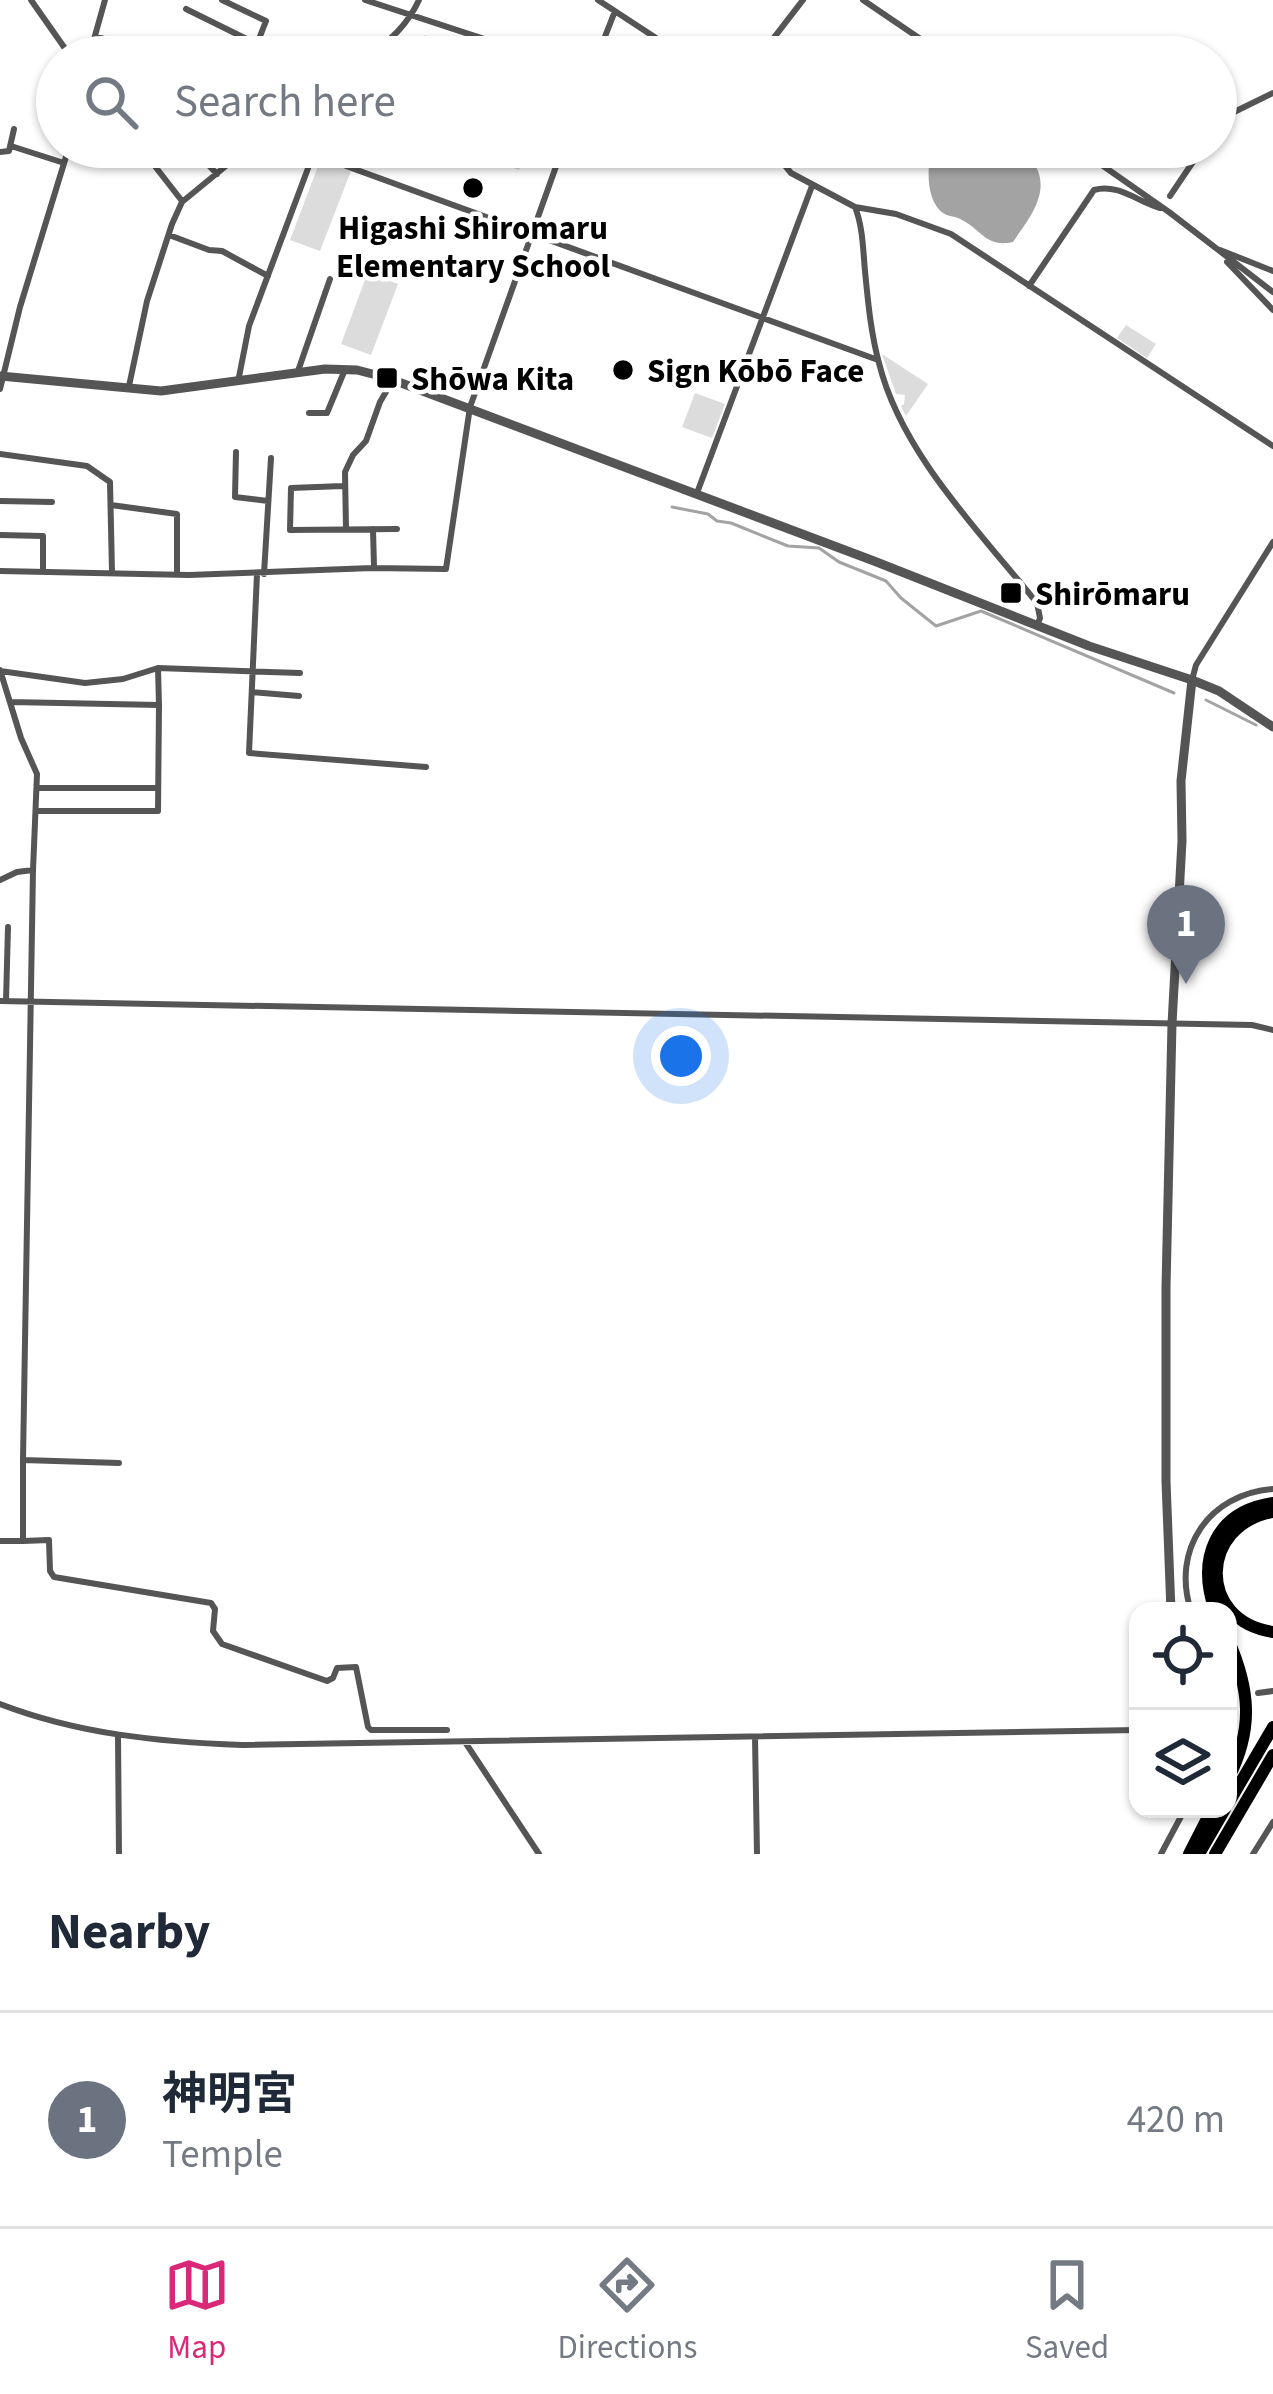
<!DOCTYPE html>
<html lang="en">
<head>
<meta charset="utf-8">
<style>
  :root { --surface:#fff; --page:#f2f2f3; --text:#1f2937; --muted:#747a83; --line:#e0e1e3; --accent:#db2777 }
  body { margin:0; font-family:"Source Sans 3","Noto Sans JP",sans-serif; background:var(--page); color:var(--text) }
  .controls { position:absolute; right:36px; bottom:36px; display:grid; overflow:hidden; border-radius:24px; box-shadow:0 3px 9px #0004 }
  .controls button { width:108px; height:108px; display:grid; place-items:center; padding:0; border:0; border-bottom:3px solid var(--line); background:var(--surface); color:var(--text); font:60px sans-serif }
  .you { position:absolute; left:681px; top:1056px; width:42px; height:42px; margin:-30px; border:9px solid #fff; border-radius:50%; background:#1a73e8; box-shadow:0 0 0 18px #1a73e833 }
  .badge { display:grid; place-items:center; width:78px; height:78px; border-radius:50%; background:var(--accent); color:#fff; font-size:39px; font-weight:700 }
  .pin { position:absolute; translate:-50% -99px; filter:drop-shadow(0 3px 6px #0008) }
  .pin::after { content:''; position:absolute; top:63px; width:42px; height:36px; background:inherit; clip-path:polygon(0 0,100% 0,50% 100%) }
  .list { margin:0; padding:0; list-style:none }
  h2 { display:flex; justify-content:space-between; align-items:center; height:156px; margin:0; padding:0 48px; font-size:51px }
  h2 small { font-size:39px; font-weight:400; color:var(--muted) }
  .list li { display:grid; grid-template-columns:78px 1fr auto; gap:36px; align-items:center; box-sizing:border-box; height:216px; padding:0 48px; border-top:3px solid var(--line) }
  .list b { display:block; font-size:45px; white-space:nowrap }
  .list p { margin:0; font-size:39px; white-space:nowrap; color:var(--muted) }
  .list em { font-size:39px; font-style:normal; color:var(--muted) }
  .icon { flex:none; width:66px; height:66px; fill:none; stroke:currentColor; stroke-width:2; stroke-linecap:round; stroke-linejoin:round }
  .map { position:relative; flex:none; width:1273px; height:1854px; overflow:hidden }
  .search { position:absolute; background:var(--surface); box-shadow:0 3px 9px #0004; left:36px; right:36px; top:36px; height:132px; display:flex; align-items:center; gap:30px; box-sizing:border-box; padding:0 42px; border-radius:66px; color:var(--muted); font-size:45px }
  .sheet { height:372px; background:var(--surface) }
  nav { display:flex; justify-content:space-around; align-items:center; box-sizing:border-box; height:168px; border-top:3px solid var(--line); background:var(--surface); font-size:33px; color:var(--muted) }
  nav a { display:grid; justify-items:center; gap:6px }
  nav .on { color:var(--accent) }
  .map>svg:first-child { display:block }
  .green { fill:#dcdcdc }
  .water { fill:#a3a3a3 }
  .lines { fill:none; stroke-linecap:round; stroke-linejoin:round }
  .stream { stroke:#a3a3a3; stroke-width:3 }
  .minor { stroke:#555; stroke-width:6 }
  .tertiary { stroke:#555; stroke-width:9 }
  .motorway { stroke:#000; stroke-width:12 }
  .poi-dot { fill:#000; stroke:#fff; stroke-width:4.5 }
  .labels { text-anchor:middle; stroke-width:9; stroke-linejoin:round; paint-order:stroke }
  .poi-label { font-size:33px; font-weight:bold; fill:#000; stroke:#fff; text-anchor:start }
</style>
</head>
<body>
<div class="map">
<svg width="1273" height="1854" viewBox="0 0 1273 1854">
  <rect width="100%" height="100%" fill="#fff"/>
  <!-- green -->
  <path class="green" d="M 424,35 L 487,57 L 416,57 Z
    M 452,147 L 527,147 L 519,170 Z
    M 320,161 L 351,171 L 320,251 L 290,240 Z
    M 368,272 L 398,284 L 371,355 L 341,344 Z
    M 1126,325 L 1156,344 L 1147,358 L 1117,338 Z
    M 882,354 L 928,384 L 906,416 L 901,406 L 904,404 L 905,395 L 896,394 Z
    M 695,393 L 725,404 L 712,438 L 682,427 Z"/>
  <!-- water -->
  <path class="water" d="M 959,147 C 978,150 1000,145 1018,150 C 1028,153 1034,161 1038,171 C 1048,197 1027,221 1013,242 C 986,248 982,230 962,220 C 956,216 949,217 943,213 C 926,201 926,166 933,149 Z"/>
  <g class="lines">
    <!-- stream -->
    <path class="stream" d="M 672,507 L 708,514 L 717,521 L 731,523 L 788,546 L 819,548 L 839,562 L 886,581 L 901,598 L 936,626 L 981,611 L 1174,693
      M 1206,700 L 1256,725"/>
    <!-- minor -->
    <path class="minor" d="M 31,0 L 71,57
      M 222,0 L 266,21 L 257,44
      M 365,0 L 539,57
      M 598,0 L 685,57
      M 863,0 L 947,57
      M 186,9 L 257,44 L 275,57
      M 95,36 L 161,57
      M 89,57 L 105,0
      M 368,57 C 390,40 407,26 419,0
      M 597,57 L 615,11
      M 759,57 L 803,0
      M 1216,129 L 1230,114 L 1273,93
      M 11,146 L 64,163
      M 140,147 L 182,201
      M 191,147 L 217,174
      M 294,147 L 878,360
      M 770,147 L 791,173 L 855,207 C 863,227 863,250 865,271 C 868,302 871,334 879,363 C 901,453 980,532 1037,603 L 1040,618 L 1037,626
      M 1076,147 L 1169,212 L 1273,292
      M 0,152 L 9,151 L 14,129
      M 1170,196 L 1203,147
      M 855,207 L 896,214 L 951,234 L 1273,446
      M 169,235 L 209,250 L 222,251 L 268,276
      M 1220,250 L 1273,271
      M 1227,262 L 1273,310
      M 1029,286 L 1094,190 C 1118,183 1138,202 1160,208
      M 298,371 L 330,279
      M 238,382 L 249,326 L 316,147
      M 129,386 L 147,301 L 172,224 L 182,202 L 249,147
      M 0,389 L 20,307 L 69,147
      M 309,413 L 327,413 L 344,372
      M 236,452 L 235,497 L 268,501
      M 0,454 L 87,466 L 110,482 L 112,572
      M 343,486 L 291,488 L 290,530 L 397,529
      M 697,493 L 812,186
      M 0,501 L 52,502
      M 111,505 L 177,514 L 177,574
      M 346,529 L 345,472 L 353,455 L 366,441 L 380,402 L 393,380
      M 373,529 L 374,567
      M 0,535 L 43,536 L 43,572
      M 0,571 L 189,575 L 372,568 L 446,569 L 470,407 L 563,147
      M 257,574 L 249,753 L 426,767
      M 264,574 L 271,458
      M 0,670 L 21,738 L 37,774 L 33,870 L 23,1460 L 119,1463
      M 0,671 L 85,683 L 123,679 L 158,668 L 300,673
      M 1192,680 L 1196,665 L 1273,542
      M 252,692 L 299,696
      M 10,702 L 159,705 L 158,668
      M 38,788 L 158,788
      M 36,811 L 158,811 L 159,705
      M 0,880 L 17,872 L 33,870
      M 0,1001 L 1252,1025 L 1273,1030
      M 6,1001 L 8,927
      M 23,1460 L 23,1541 L 49,1540 L 50,1571 L 54,1577 L 211,1603 L 215,1609 L 213,1631 L 222,1644 L 327,1681 L 333,1678 L 337,1668 L 356,1667 L 368,1727 L 371,1730 L 447,1730
      M 0,1541 L 23,1541
      M 1191,1611 C 1171,1549 1209,1494 1273,1489
      M 1258,1693 L 1273,1691
      M 1228,1696 L 1234,1696
      M 0,1704 C 78,1734 159,1742 242,1745 L 1138,1730
      M 118,1735 L 119,1854
      M 755,1737 L 757,1854
      M 465,1742 L 539,1854
      M 1161,1854 L 1185,1809
      M 1253,1854 L 1273,1822"/>
    <!-- tertiary -->
    <path class="tertiary" d="M 0,376 L 161,391 L 325,369 L 357,370 L 388,378 L 874,561 L 1089,646 L 1192,680 L 1219,691 L 1273,727
      M 1171,1611 L 1166,1481 L 1166,1287 L 1172,1024 L 1182,841 L 1181,781 L 1192,680
      M 1200,1809 L 1200,1811"/>
    <!-- motorway -->
    <path class="motorway" d="M 1273,1512 C 1199,1525 1197,1621 1273,1632
      M 1215,1611 C 1197,1559 1214,1512 1273,1503
      M 1228,1639 C 1250,1689 1254,1729 1228,1779
      M 1228,1804 L 1273,1727
      M 1189,1854 L 1212,1809
      M 1199,1854 L 1225,1809
      M 1215,1854 L 1273,1755"/>
  </g>
  <!-- markers -->
  <g class="poi-dot">
    <circle cx="473" cy="188" r="12"/>
    <circle cx="623" cy="370" r="12"/>
    <rect x="375" y="366" width="24" height="24" rx="6"/>
    <rect x="999" y="581" width="24" height="24" rx="6"/>
  </g>
  <g class="labels">
    <!-- poi labels -->
    <g class="poi-label">
      <text x="473" y="239" text-anchor="middle">Higashi Shiromaru<tspan x="473" dy="38">Elementary School</tspan></text>
      <text x="647" y="382">Sign Kōbō Face</text>
      <text x="411" y="390">Shōwa Kita</text>
      <text x="1035" y="605">Shirōmaru</text>
    </g>
  </g>
</svg>
<div class="controls">
<button><svg class="icon" aria-label="locate" viewBox="0 0 24 24"><circle cx="12" cy="12" r="6"/><path d="M12 2v4M12 18v4M2 12h4M18 12h4"/></svg></button>
<button><svg class="icon" aria-label="layers" viewBox="0 0 24 24"><path d="M12 4l9 5-9 5-9-5zM3 14l9 5 9-5"/></svg></button>
</div>
<div class="you"></div>
<div class="pin badge" style="left:1186px;top:984px;background:#6b7280">1</div>
<div class="search"><svg class="icon" aria-label="search" viewBox="0 0 24 24"><circle cx="10" cy="10" r="6"/><path d="M15 15l6 6"/></svg>Search here</div>
</div>
<section class="sheet">
<h2>Nearby<small></small></h2>
<ul class="list">
<li><span class="badge" style="background:#6b7280">1</span><div><b>神明宮</b><p>Temple</p></div><em>420 m</em></li>
</ul>
</section>
<nav>
<a class="on"><svg class="icon" aria-label="map" viewBox="0 0 24 24"><path d="M3 6l6-2 6 2 6-2v14l-6 2-6-2-6 2zM9 4v14M15 6v14"/></svg>Map</a>
<a><svg class="icon" aria-label="directions" viewBox="0 0 24 24"><path d="M12 3l9 9-9 9-9-9zM9 14v-3h6M13 9l2 2-2 2"/></svg>Directions</a>
<a><svg class="icon" aria-label="saved" viewBox="0 0 24 24"><path d="M7 4h10v16l-5-4-5 4z"/></svg>Saved</a>
</nav>
</body>
</html>
